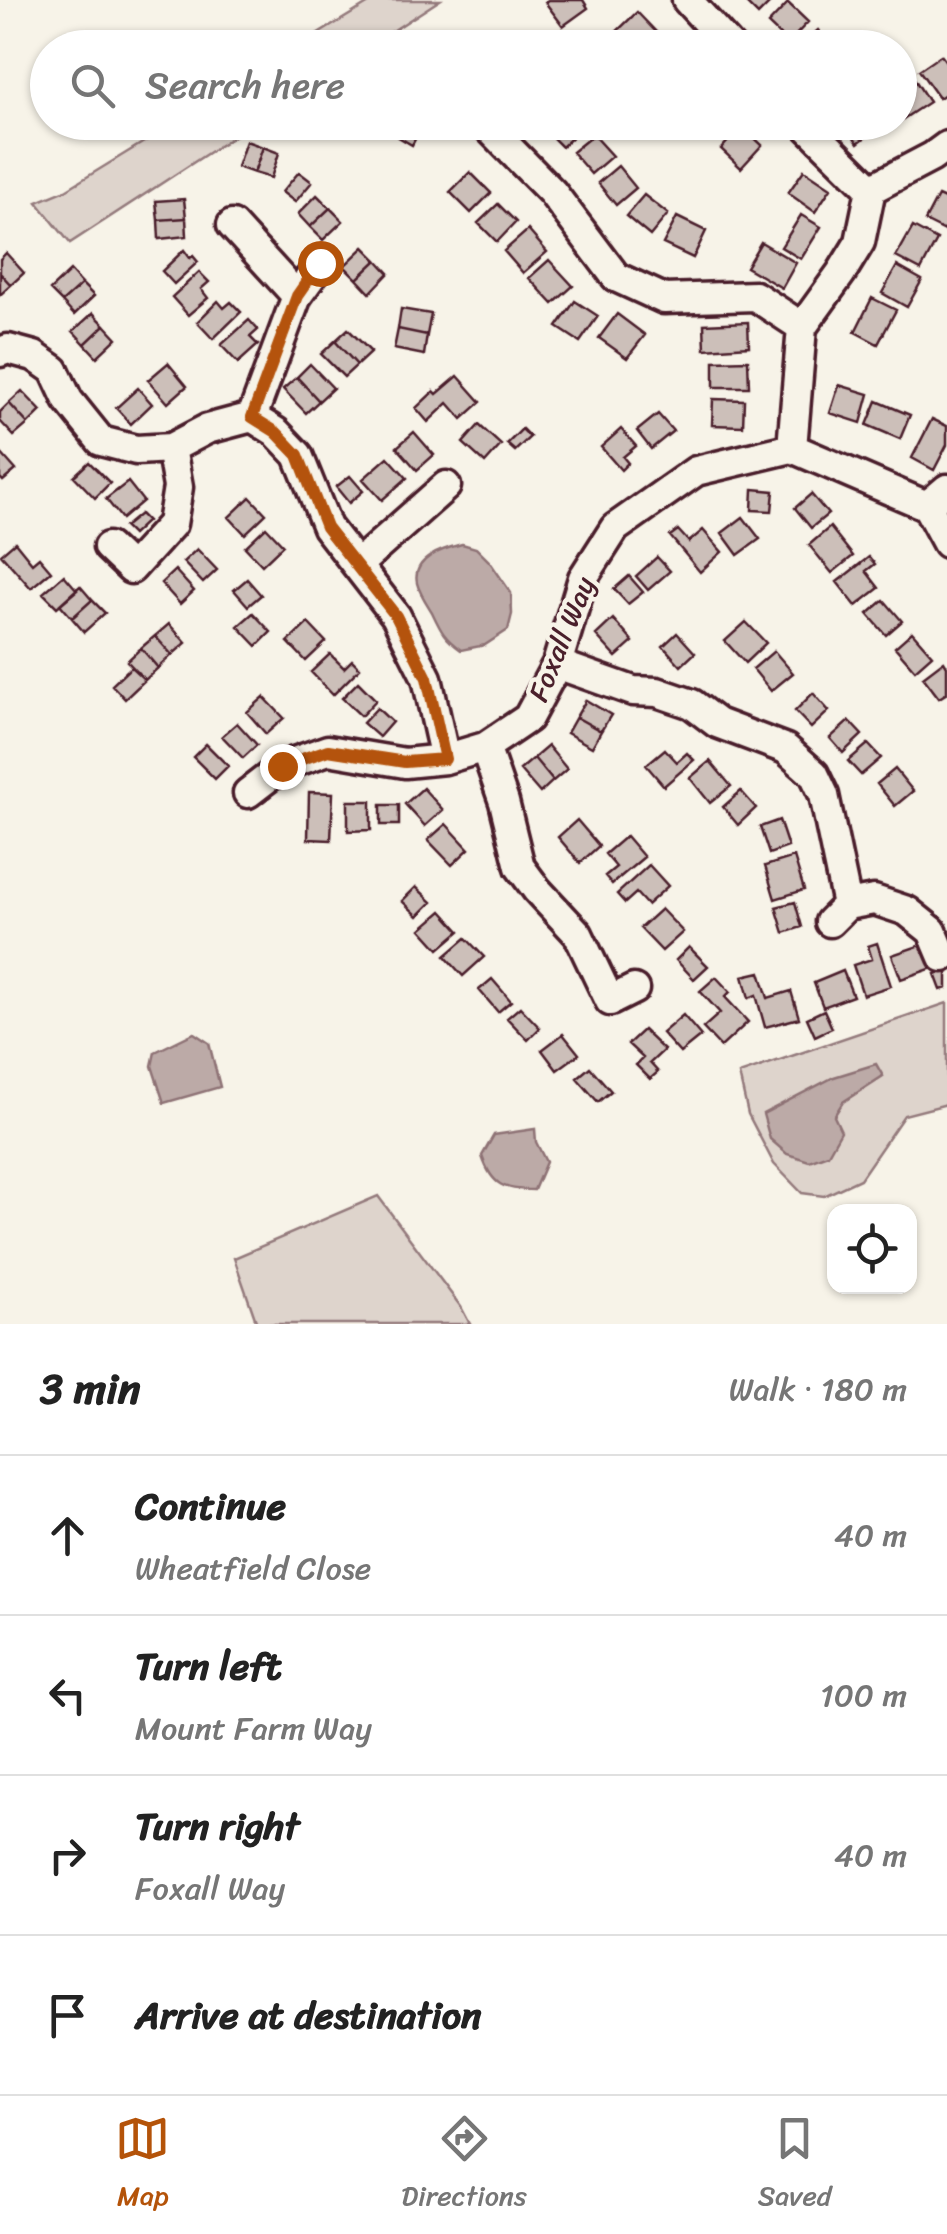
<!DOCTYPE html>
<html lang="en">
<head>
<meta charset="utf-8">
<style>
  :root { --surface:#fff; --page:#f6f6f6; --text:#222; --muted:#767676; --line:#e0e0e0; --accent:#b45309 }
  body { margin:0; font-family:Sriracha,sans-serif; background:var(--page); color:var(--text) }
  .controls { position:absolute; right:30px; bottom:30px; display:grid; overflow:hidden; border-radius:20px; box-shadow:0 2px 8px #0004 }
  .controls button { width:90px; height:90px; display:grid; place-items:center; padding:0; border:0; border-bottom:2px solid var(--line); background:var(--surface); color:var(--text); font:50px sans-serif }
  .stop { position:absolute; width:30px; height:30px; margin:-22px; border:8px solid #b45309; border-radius:50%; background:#fff }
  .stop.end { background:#b45309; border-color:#fff; box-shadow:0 2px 10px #0008 }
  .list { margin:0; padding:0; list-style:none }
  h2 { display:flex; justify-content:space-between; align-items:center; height:130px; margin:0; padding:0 40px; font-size:42px }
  h2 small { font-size:32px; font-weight:400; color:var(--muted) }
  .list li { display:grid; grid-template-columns:65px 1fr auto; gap:30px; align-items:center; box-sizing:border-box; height:160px; padding:0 40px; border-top:2px solid var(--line) }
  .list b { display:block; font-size:38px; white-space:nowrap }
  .list p { margin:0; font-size:32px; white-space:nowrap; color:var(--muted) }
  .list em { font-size:32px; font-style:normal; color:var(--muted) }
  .icon { flex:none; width:55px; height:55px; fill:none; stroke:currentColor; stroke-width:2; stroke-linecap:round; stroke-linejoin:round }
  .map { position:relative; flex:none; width:947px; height:1324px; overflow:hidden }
  .search { position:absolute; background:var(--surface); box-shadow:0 2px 8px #0004; left:30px; right:30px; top:30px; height:110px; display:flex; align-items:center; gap:25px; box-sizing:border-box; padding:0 35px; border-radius:55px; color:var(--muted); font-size:38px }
  .sheet { height:770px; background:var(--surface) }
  nav { display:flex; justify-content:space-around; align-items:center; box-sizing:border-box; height:140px; border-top:2px solid var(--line); background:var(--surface); font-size:28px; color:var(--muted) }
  nav a { display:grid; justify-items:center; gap:5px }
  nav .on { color:var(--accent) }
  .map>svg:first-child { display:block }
  .green { fill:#ded4cc; stroke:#947a7c; stroke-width:2.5 }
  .water { fill:#bcaaa7; stroke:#8e7275; stroke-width:2.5 }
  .building { fill:#ccbfb9; stroke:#4a1f2b; stroke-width:2.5 }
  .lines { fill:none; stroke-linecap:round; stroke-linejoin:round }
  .minor-casing { stroke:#4a1f2b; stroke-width:35 }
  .minor { stroke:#f7f3e8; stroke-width:28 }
  .route { stroke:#b45309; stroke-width:12 }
  .labels { text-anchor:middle; stroke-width:9; stroke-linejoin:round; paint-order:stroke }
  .street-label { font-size:28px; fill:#4a1f2b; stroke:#f7f3e8 }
</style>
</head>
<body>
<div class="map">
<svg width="947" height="1324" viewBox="0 0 947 1324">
  <rect width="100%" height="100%" fill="#f7f3e8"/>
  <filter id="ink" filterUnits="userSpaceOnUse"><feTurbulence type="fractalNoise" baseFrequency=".01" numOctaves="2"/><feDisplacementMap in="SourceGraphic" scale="20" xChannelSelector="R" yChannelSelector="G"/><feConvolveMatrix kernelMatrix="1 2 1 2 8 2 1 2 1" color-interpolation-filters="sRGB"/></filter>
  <g filter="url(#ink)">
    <!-- green -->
    <path class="green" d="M 374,0 L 440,0 L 368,47 L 297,47 Z
      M 175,123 L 254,123 L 70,243 L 37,202 L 64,191 Z
      M 947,1003 L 947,1104 L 904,1115 L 860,1179 L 824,1196 L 802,1193 L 774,1164 L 748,1114 L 739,1074 Z
      M 378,1196 L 461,1307 L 470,1324 L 257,1324 L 234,1258 Z"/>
    <!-- water -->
    <path class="water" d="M 462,544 L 476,548 L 490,562 L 511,593 L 512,614 L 508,630 L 485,645 L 461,650 C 444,638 441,631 432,612 C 427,604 419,592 417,583 C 412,558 443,549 462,544 Z
      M 194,1033 L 209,1043 L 220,1087 L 164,1103 L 152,1066 L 155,1052 Z
      M 876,1064 L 883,1076 L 843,1102 L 834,1116 L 841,1131 L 828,1154 L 809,1161 L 787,1154 L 770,1139 L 763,1114 L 834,1077 Z
      M 535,1129 L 536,1142 L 546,1162 L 534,1190 C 504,1190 492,1186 482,1156 L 494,1135 Z"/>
    <!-- building -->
    <path class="building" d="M 548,0 L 583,0 L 588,8 L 563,26 L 545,2 Z
      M 743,0 L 773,0 L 758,15 Z
      M 788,3 L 808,22 L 788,43 L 768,24 Z
      M 637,12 L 657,33 L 643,48 L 623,48 L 612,36 Z
      M 494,28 L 497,48 L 456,48 L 454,35 Z
      M 818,30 L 833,48 L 798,48 Z
      M 941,55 L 947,63 L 947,93 L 939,98 L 919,70 Z
      M 915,80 L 929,102 L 900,121 L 900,89 Z
      M 389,122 L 424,122 L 412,145 L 385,129 Z
      M 550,122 L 581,122 L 584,126 L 562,147 L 544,129 Z
      M 699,122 L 732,122 L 714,139 Z
      M 843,122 L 885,122 L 858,143 Z
      M 742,126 L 762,145 L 741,168 L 721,149 Z
      M 593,135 L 612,156 L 591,174 L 572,152 Z
      M 246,141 L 263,147 L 254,173 L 237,167 Z
      M 263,147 L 279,153 L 271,178 L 254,173 Z
      M 618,166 L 636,188 L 616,205 L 598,183 Z
      M 804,170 L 831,188 L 815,212 L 788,193 Z
      M 299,172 L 312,182 L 295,202 L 282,192 Z
      M 470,172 L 491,193 L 471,213 L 450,192 Z
      M 317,195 L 330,208 L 310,227 L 298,214 Z
      M 644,195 L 668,214 L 650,236 L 626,216 Z
      M 938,196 L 947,200 L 947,232 L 925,221 Z
      M 184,199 L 186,218 L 158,220 L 156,201 Z
      M 498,204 L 516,222 L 497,242 L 478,223 Z
      M 330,208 L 343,221 L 323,240 L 310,227 Z
      M 801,215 L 821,227 L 801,259 L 781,247 Z
      M 677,217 L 706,231 L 693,258 L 663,244 Z
      M 186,218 L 187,236 L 159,239 L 158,220 Z
      M 913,227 L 937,240 L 921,270 L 896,257 Z
      M 528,230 L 547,252 L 523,273 L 504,251 Z
      M 761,242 L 796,263 L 782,288 L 746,267 Z
      M 364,247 L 377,260 L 357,279 L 344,266 Z
      M 184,250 L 190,258 L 193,256 L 198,262 L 174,284 L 162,271 Z
      M 6,253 L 24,273 L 11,285 L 0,273 L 0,259 Z
      M 377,260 L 389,273 L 370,293 L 357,279 Z
      M 549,260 L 573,286 L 553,304 L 529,278 Z
      M 897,266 L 922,280 L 907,307 L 882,293 Z
      M 70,271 L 82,284 L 62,302 L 50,290 Z
      M 199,272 L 209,282 L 201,289 L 208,298 L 188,315 L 172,297 Z
      M 0,273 L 11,285 L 0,295 Z
      M 82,284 L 94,296 L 74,315 L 62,302 Z
      M 872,298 L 896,310 L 878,344 L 855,332 Z
      M 218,301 L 224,308 L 231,302 L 241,312 L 213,339 L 197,322 Z
      M 575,301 L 598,316 L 580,342 L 557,327 Z
      M 401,309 L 431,314 L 427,335 L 398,329 Z
      M 93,313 L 105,325 L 85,344 L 73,331 Z
      M 617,314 L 645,335 L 627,358 L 599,338 Z
      M 249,320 L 258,330 L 250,337 L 258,345 L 238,363 L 221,345 Z
      M 748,322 L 749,346 L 705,349 L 704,324 Z
      M 105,325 L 117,338 L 97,357 L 85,344 Z
      M 348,329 L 371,352 L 357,365 L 335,341 Z
      M 398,329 L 427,335 L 424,355 L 394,349 Z
      M 335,341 L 357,365 L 344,377 L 321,354 Z
      M 748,360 L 749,387 L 714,387 L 714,361 Z
      M 168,363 L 187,386 L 168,403 L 148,380 Z
      M 310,364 L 333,388 L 319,401 L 297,377 Z
      M 458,376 L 481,402 L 462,419 L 448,403 L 428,422 L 416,408 L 434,391 L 437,394 Z
      M 297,377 L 319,401 L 306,413 L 283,389 Z
      M 839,385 L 869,394 L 861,423 L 830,413 Z
      M 138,388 L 152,404 L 131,424 L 116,408 Z
      M 22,391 L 41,411 L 28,424 L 9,403 Z
      M 713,399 L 744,400 L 743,426 L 712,425 Z
      M 877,401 L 910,415 L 900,439 L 867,425 Z
      M 9,403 L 28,424 L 14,436 L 0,421 L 0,412 Z
      M 658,414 L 673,431 L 651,449 L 637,431 Z
      M 932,419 L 947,426 L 947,445 L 934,470 L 912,458 Z
      M 479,425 L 501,445 L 485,463 L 463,443 Z
      M 522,429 L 530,437 L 515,451 L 507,444 Z
      M 621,429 L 636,446 L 623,457 L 628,463 L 621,470 L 601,447 Z
      M 414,432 L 434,455 L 417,470 L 397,447 Z
      M 0,452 L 16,470 L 3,481 L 0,478 Z
      M 388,457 L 407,478 L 382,500 L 363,479 Z
      M 89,462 L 110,483 L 95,498 L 74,476 Z
      M 350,476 L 363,491 L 349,503 L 336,487 Z
      M 128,482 L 143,501 L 122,519 L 106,499 Z
      M 753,489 L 774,491 L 772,511 L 752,510 Z
      M 811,494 L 828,514 L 811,528 L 795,508 Z
      M 250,497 L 266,514 L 245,534 L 229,517 Z
      M 140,514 L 147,521 L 132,535 L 124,527 Z
      M 743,517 L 760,539 L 738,555 L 722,533 Z
      M 266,527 L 283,545 L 262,565 L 245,547 Z
      M 830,527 L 853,556 L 832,573 L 809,545 Z
      M 678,530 L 689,542 L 703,530 L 722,552 L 700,572 L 670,536 Z
      M 15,542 L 32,563 L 39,557 L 51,571 L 31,588 L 1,554 Z
      M 197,549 L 217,570 L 203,583 L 183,562 Z
      M 657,557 L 670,571 L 648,590 L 636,576 Z
      M 869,557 L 875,564 L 866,571 L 879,588 L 856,606 L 837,582 Z
      M 175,570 L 194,591 L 180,604 L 161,583 Z
      M 64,575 L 77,590 L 57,607 L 43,593 Z
      M 629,576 L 643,592 L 628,604 L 614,589 Z
      M 247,579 L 261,595 L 248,606 L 234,590 Z
      M 80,586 L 92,600 L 72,618 L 60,604 Z
      M 92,600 L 105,613 L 84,632 L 72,618 Z
      M 884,600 L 902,621 L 886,635 L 868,614 Z
      M 253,613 L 271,632 L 257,646 L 238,626 Z
      M 613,619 L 633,642 L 616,657 L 596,635 Z
      M 746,622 L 766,643 L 745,663 L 725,641 Z
      M 308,623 L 326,642 L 306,661 L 288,642 Z
      M 169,624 L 186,643 L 172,655 L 155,636 Z
      M 912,632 L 932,655 L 915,670 L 895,647 Z
      M 677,633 L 695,653 L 681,666 L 663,646 Z
      M 155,636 L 172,655 L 158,668 L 141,648 Z
      M 141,648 L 158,668 L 145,680 L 127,661 Z
      M 774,651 L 793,673 L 771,691 L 753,669 Z
      M 330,654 L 344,668 L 352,660 L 360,668 L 333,695 L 311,672 Z
      M 944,661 L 947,666 L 947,693 L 939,698 L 923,677 Z
      M 131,667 L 145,680 L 125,699 L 112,685 Z
      M 358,682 L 376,700 L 361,716 L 342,698 Z
      M 813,693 L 829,711 L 811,728 L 795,711 Z
      M 264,697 L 284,718 L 266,734 L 247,712 Z
      M 586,700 L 611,715 L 601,731 L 576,717 Z
      M 377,708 L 392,722 L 379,737 L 363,723 Z
      M 576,717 L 601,731 L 592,747 L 567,733 Z
      M 849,721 L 862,735 L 843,753 L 830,738 Z
      M 237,723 L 257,745 L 243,758 L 222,736 Z
      M 206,744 L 228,766 L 215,779 L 193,757 Z
      M 868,744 L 881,758 L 861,775 L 848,761 Z
      M 548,746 L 567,769 L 553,781 L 534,758 Z
      M 665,749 L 677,762 L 687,753 L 694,760 L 664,786 L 646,765 Z
      M 534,758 L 553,781 L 540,793 L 520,770 Z
      M 710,761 L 731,786 L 710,803 L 690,778 Z
      M 895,769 L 913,791 L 895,806 L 877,784 Z
      M 423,788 L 443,810 L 425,826 L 405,804 Z
      M 741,791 L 756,808 L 738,825 L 723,807 Z
      M 309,792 L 333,793 L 331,840 L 308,839 Z
      M 348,801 L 371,801 L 371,830 L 348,831 Z
      M 381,805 L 399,805 L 399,825 L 381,825 Z
      M 577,820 L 599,846 L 580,863 L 558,837 Z
      M 779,820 L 788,847 L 769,854 L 760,827 Z
      M 446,824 L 469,849 L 452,865 L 428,840 Z
      M 626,836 L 644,857 L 612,884 L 605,876 L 616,867 L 605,854 Z
      M 794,857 L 804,890 L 775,899 L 765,866 Z
      M 649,865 L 668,886 L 647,905 L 636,893 L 625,903 L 617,894 Z
      M 416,887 L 432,902 L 418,916 L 402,901 Z
      M 795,902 L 802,927 L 784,933 L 776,907 Z
      M 661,909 L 683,932 L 662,951 L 640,928 Z
      M 442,911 L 460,931 L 439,949 L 421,929 Z
      M 466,938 L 484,957 L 463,976 L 445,956 Z
      M 877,943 L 891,986 L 863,995 L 853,965 L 872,959 L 868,946 Z
      M 924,944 L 933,968 L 901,979 L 892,955 Z
      M 689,947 L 708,966 L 694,979 L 676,960 Z
      M 947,969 L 947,988 L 941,990 L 935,974 Z
      M 843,971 L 853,996 L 823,1007 L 814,983 Z
      M 760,972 L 768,998 L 791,991 L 799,1018 L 765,1027 L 756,995 L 749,998 L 743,976 Z
      M 716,977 L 730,992 L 725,997 L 748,1022 L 721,1047 L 703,1028 L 720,1013 L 700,991 Z
      M 492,979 L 511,1001 L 498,1012 L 479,990 Z
      M 520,1007 L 540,1028 L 528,1040 L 507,1018 Z
      M 824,1010 L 832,1028 L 815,1036 L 807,1018 Z
      M 683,1015 L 701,1036 L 680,1053 L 662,1033 Z
      M 643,1030 L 664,1050 L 650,1063 L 658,1072 L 650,1079 L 636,1065 L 643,1058 L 628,1044 Z
      M 563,1034 L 579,1054 L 557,1070 L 542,1050 Z
      M 590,1067 L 611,1091 L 598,1102 L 577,1078 Z"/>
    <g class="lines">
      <!-- minor casing -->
      <g class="minor-casing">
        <path id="minor" d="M 687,0 L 731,48
          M 483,122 L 552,192 L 616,277 L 664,299 L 755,296 L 802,327
          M 803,122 L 871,189
          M 232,225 L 297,296
          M 0,352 L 8,349 L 34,356 L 54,370 L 68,400 L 101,441 L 136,450 L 171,448 L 207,429 L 252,417 L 276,432 L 298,455 L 327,527 L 396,616 L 427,678 L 445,759
          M 252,417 L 297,296 L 321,263
          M 792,448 L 802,327 L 841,273 L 860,242 L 871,189 L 932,157 L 947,146
          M 927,506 L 947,489
          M 108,547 L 131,569 L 172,524 L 178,487 L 171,448
          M 357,565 L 446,486
          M 557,664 L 633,691 L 657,692 L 692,704 L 717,723 L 786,749 L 814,774 L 824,795 L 847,905 L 830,922
          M 485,747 L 504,802 L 520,867 L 537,890 L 578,934 L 610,1001 L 634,989
          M 248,793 L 283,766 L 328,750 L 405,763 L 445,759 L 485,747 L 528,718 L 557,664 L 583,578 L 615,528 L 696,471 L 792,448 L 927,506 L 947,543
          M 847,905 L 874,900 L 907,911 L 932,931 L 943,957"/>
      </g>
      <!-- minor -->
      <use href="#minor" class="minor"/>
    </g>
  </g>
  <g class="lines" filter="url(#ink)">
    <!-- route -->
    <path class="route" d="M 282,766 L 328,750 L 405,762 L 445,759 L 427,678 L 396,616 L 326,527 L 298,455 L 276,432 L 252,417 L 297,296 L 320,263"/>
  </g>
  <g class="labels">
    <!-- street labels -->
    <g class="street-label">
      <text transform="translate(561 639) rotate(-68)" y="10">Foxall Way</text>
    </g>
  </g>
</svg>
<div class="controls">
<button><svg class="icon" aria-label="locate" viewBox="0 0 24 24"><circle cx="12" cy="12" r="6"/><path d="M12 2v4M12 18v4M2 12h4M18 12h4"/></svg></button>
</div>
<div class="stop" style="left:320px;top:263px"></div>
<div class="stop end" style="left:282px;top:766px"></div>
<div class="search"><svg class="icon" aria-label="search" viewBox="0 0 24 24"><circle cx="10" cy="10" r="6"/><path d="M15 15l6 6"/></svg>Search here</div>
</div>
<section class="sheet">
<h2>3 min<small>Walk · 180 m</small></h2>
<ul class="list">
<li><svg class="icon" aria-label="ahead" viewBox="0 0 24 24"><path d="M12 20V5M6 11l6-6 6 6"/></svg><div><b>Continue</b><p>Wheatfield Close</p></div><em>40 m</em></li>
<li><svg class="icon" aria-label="left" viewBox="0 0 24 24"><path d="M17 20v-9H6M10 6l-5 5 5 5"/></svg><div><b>Turn left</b><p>Mount Farm Way</p></div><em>100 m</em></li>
<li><svg class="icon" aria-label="right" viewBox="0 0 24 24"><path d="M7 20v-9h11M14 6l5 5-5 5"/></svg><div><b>Turn right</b><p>Foxall Way</p></div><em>40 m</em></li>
<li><svg class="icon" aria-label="arrive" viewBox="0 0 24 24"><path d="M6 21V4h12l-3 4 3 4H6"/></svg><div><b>Arrive at destination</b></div></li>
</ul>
</section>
<nav>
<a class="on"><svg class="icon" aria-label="map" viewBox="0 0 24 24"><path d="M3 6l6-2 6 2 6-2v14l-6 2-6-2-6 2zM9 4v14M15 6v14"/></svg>Map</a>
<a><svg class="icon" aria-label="directions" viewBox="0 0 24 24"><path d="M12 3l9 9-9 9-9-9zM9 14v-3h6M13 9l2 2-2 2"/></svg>Directions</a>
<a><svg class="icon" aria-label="saved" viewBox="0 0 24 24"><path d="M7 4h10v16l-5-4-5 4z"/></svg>Saved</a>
</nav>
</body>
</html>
